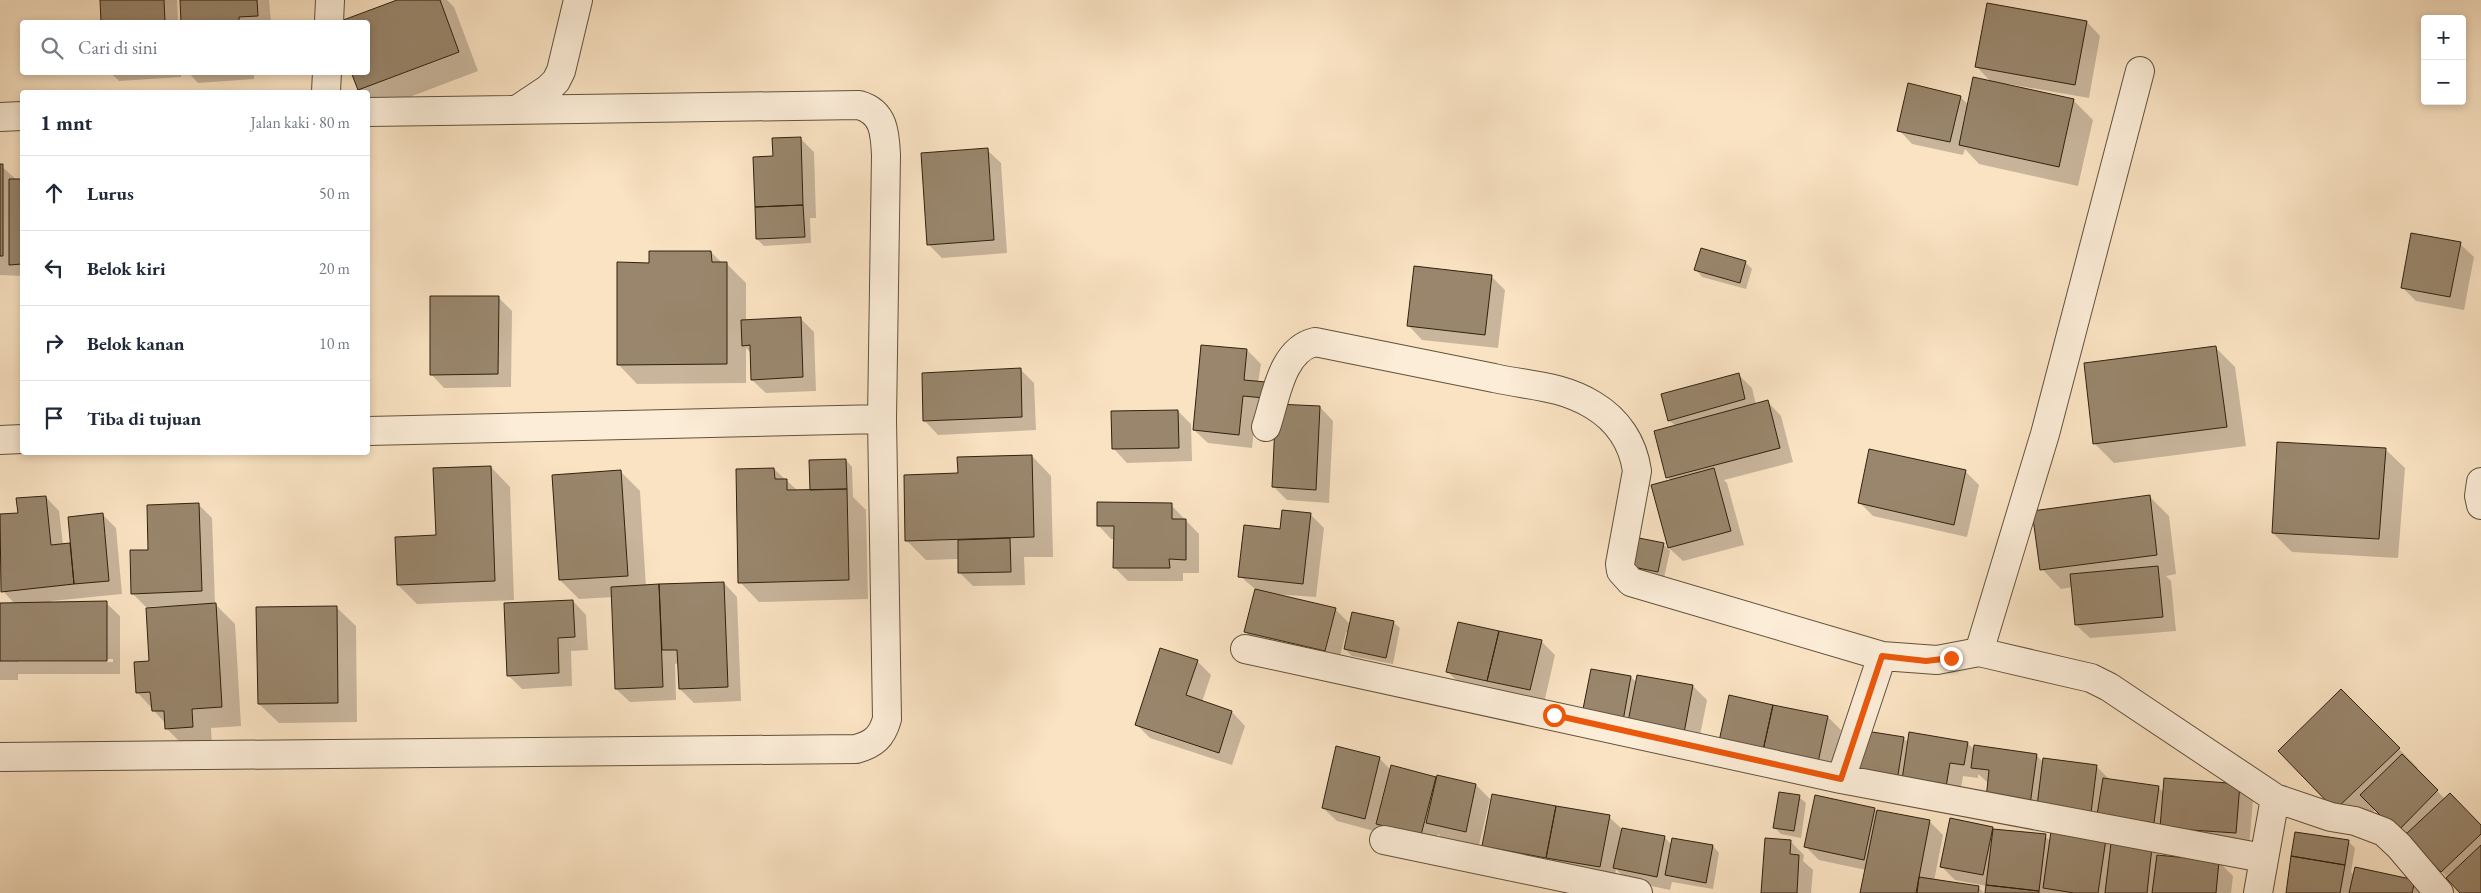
<!DOCTYPE html>
<html lang="id">
<head>
<meta charset="utf-8">
<style>
  :root { --surface:#fff; --page:#f6f6f7; --text:#1f2937; --muted:#747a83; --line:#e0e1e3 }
  body { margin:0; font-family:"EB Garamond",serif; background:var(--page); color:var(--text) }
  .controls { position:absolute; right:15px; top:15px; display:grid; overflow:hidden; border-radius:5px; box-shadow:0 2px 8px #0003 }
  .controls button { width:45px; height:45px; display:grid; place-items:center; padding:0; border:0; border-bottom:1px solid var(--line); background:var(--surface); color:var(--text); font:25px sans-serif }
  .stop { position:absolute; width:15px; height:15px; margin:-11px; border:4px solid #ea580c; border-radius:50%; background:#fff }
  .stop.end { background:#ea580c; border-color:#fff; box-shadow:0 1px 5px #0008 }
  .list { margin:0; padding:0; list-style:none }
  h2 { display:flex; justify-content:space-between; align-items:center; height:65px; margin:0; padding:0 20px; font-size:21px }
  h2 small { font-size:16px; font-weight:400; color:var(--muted) }
  .list li { display:grid; grid-template-columns:32px 1fr auto; gap:15px; align-items:center; box-sizing:border-box; height:75px; padding:0 20px; border-top:1px solid var(--line) }
  .list b { display:block; font-size:19px; white-space:nowrap }
  .list em { font-size:16px; font-style:normal; color:var(--muted) }
  .icon { flex:none; width:28px; height:28px; fill:none; stroke:currentColor; stroke-width:2; stroke-linecap:round; stroke-linejoin:round }
  .map { position:relative; flex:none; width:2481px; height:893px; overflow:hidden }
  .search { position:absolute; background:var(--surface); box-shadow:0 2px 8px #0003; left:20px; top:20px; width:350px; height:55px; display:flex; align-items:center; gap:12px; box-sizing:border-box; padding:0 18px; border-radius:5px; color:var(--muted); font-size:19px }
  .panel { position:absolute; background:var(--surface); box-shadow:0 2px 8px #0003; left:20px; top:90px; width:350px; height:365px; border-radius:5px }
  .map>svg:first-child { display:block }
  .shadow { fill:#0003; fill-rule:evenodd }
  .building { fill:#99866c; stroke:#30210e }
  .lines { fill:none; stroke-linecap:round; stroke-linejoin:round }
  .minor-casing { stroke:#62523b; stroke-width:30 }
  .minor { stroke:#fcedd8; stroke-width:28 }
  .route { stroke:#ea580c; stroke-width:6 }
</style>
</head>
<body>
<div class="map">
<svg width="2481" height="893" viewBox="0 0 2481 893">
  <rect width="100%" height="100%" fill="#fae3c3"/>
  <filter id="stains"><feTurbulence type="fractalNoise" baseFrequency=".004" numOctaves="4"/><feColorMatrix values="0 0 0 0 .2 0 0 0 0 .09 0 0 0 0 .02 0 0 0 .5 -.17"/></filter>
  <radialGradient id="worn" r=".72"><stop offset=".6" stop-color="#630" stop-opacity="0"/><stop offset="1" stop-color="#630" stop-opacity=".3"/></radialGradient>
  <!-- shadow -->
  <path class="shadow" d="M 102,0 L 177,0 L 178,22 L 103,22 Z
    M 181,0 L 269,0 L 271,22 L 182,22 Z
    M 401,0 L 447,0 L 454,7 L 478,71 L 378,109 L 368,98 L 368,92 L 362,92 L 359,90 L 368,72 L 368,22 L 342,22 Z
    M 1988,5 L 2087,22 L 2100,36 L 2089,98 L 2009,84 L 2008,86 L 2073,100 L 2093,120 L 2078,186 L 1979,164 L 1965,149 L 1963,155 L 1912,144 L 1899,130 L 1960,97 L 1969,105 L 1992,83 L 1977,67 Z
    M 110,72 L 181,72 L 181,77 L 119,81 Z
    M 188,72 L 254,72 L 254,79 L 198,83 Z
    M 800,138 L 814,152 L 816,218 L 810,218 L 811,243 L 764,246 L 757,239 Z
    M 987,150 L 1001,163 L 1007,253 L 942,258 L 928,244 Z
    M 0,165 L 18,181 L 22,180 L 22,276 L 0,275 Z
    M 2460,244 L 2474,257 L 2464,310 L 2416,301 L 2402,287 Z
    M 711,252 L 722,263 L 726,263 L 746,283 L 746,321 L 800,318 L 814,332 L 816,391 L 766,393 L 752,380 L 751,353 L 746,348 L 746,383 L 637,384 L 618,364 L 650,264 Z
    M 1745,262 L 1752,269 L 1746,289 L 1702,277 L 1696,270 Z
    M 1491,276 L 1505,290 L 1498,348 L 1422,340 L 1409,326 Z
    M 498,297 L 512,311 L 511,387 L 444,388 L 431,374 Z
    M 2216,348 L 2235,367 L 2246,446 L 2114,463 L 2095,444 L 2085,365 Z
    M 1247,350 L 1261,364 L 1258,383 L 1278,405 L 1320,407 L 1333,421 L 1329,503 L 1287,500 L 1274,487 L 1277,411 L 1256,409 L 1252,448 L 1208,443 L 1194,430 Z
    M 1020,369 L 1034,383 L 1036,430 L 938,435 L 925,421 Z
    M 1738,374 L 1752,388 L 1756,405 L 1768,402 L 1781,416 L 1793,462 L 1724,480 L 1727,483 L 1744,545 L 1683,561 L 1670,549 L 1670,551 L 1652,486 L 1671,481 L 1668,477 L 1676,426 L 1669,420 Z
    M 1178,411 L 1191,424 L 1192,461 L 1127,463 L 1114,449 Z
    M 2385,449 L 2405,468 L 2398,558 L 2292,552 L 2273,533 Z
    M 1032,456 L 1051,476 L 1053,557 L 1024,557 L 1025,585 L 973,586 L 960,573 L 959,559 L 926,560 L 907,541 L 959,475 Z
    M 846,460 L 852,467 L 853,497 L 866,510 L 868,599 L 759,602 L 740,582 L 774,469 L 798,491 L 811,491 Z
    M 491,467 L 510,487 L 514,600 L 417,604 L 398,585 Z
    M 620,471 L 640,491 L 646,587 L 724,583 L 737,597 L 741,701 L 694,703 L 680,689 L 679,663 L 675,664 L 676,700 L 630,702 L 616,689 L 613,597 L 579,599 L 560,580 Z
    M 1966,472 L 1979,485 L 1967,537 L 1873,516 L 1859,502 Z
    M 46,497 L 59,511 L 63,545 L 72,544 L 103,515 L 116,528 L 122,594 L 51,601 L 51,603 L 106,603 L 120,616 L 120,674 L 18,674 L 18,680 L 0,680 L 0,604 L 15,604 L 3,591 L 0,516 L 19,514 ZM 113,659 L 113,662 L 18,662 L 18,660 Z
    M 2150,497 L 2169,516 L 2176,574 L 2166,576 L 2171,581 L 2176,631 L 2090,638 L 2076,625 L 2073,587 L 2061,589 L 2042,569 Z
    M 199,505 L 212,518 L 215,604 L 235,624 L 241,726 L 211,728 L 212,746 L 186,748 L 166,728 L 166,724 L 138,693 L 150,662 L 166,608 L 166,606 L 146,607 L 132,593 L 149,551 Z
    M 1171,505 L 1199,534 L 1199,573 L 1183,573 L 1183,581 L 1128,581 L 1114,567 L 1115,539 L 1111,539 L 1098,525 Z
    M 1311,515 L 1324,528 L 1316,597 L 1272,594 L 1335,609 L 1350,624 L 1393,622 L 1400,628 L 1393,664 L 1352,656 L 1345,649 L 1349,632 L 1346,632 L 1338,664 L 1259,645 L 1246,632 L 1256,590 L 1240,576 L 1281,530 Z
    M 1663,544 L 1670,551 L 1664,578 L 1631,572 Z
    M 573,601 L 586,615 L 588,650 L 571,651 L 572,686 L 522,689 L 508,675 Z
    M 336,607 L 356,626 L 357,722 L 279,723 L 259,704 Z
    M 1541,641 L 1555,655 L 1544,703 L 1461,685 L 1447,671 Z
    M 1197,661 L 1211,675 L 1202,702 L 1232,712 L 1245,726 L 1232,765 L 1150,738 L 1136,724 Z
    M 1592,670 L 1631,677 L 1637,683 L 1638,676 L 1693,686 L 1707,700 L 1698,746 L 1598,727 Z
    M 2341,691 L 2418,768 L 2416,770 L 2445,799 L 2481,826 L 2481,893 L 2462,893 L 2414,842 L 2376,809 L 2356,828 L 2280,751 Z
    M 1828,717 L 1841,730 L 1831,780 L 1733,760 Z
    M 1903,738 L 1909,743 L 1967,743 L 1975,750 L 2036,755 L 2044,763 L 2096,766 L 2110,780 L 2159,788 L 2164,793 L 2240,785 L 2253,799 L 2249,847 L 2044,811 L 1986,781 L 1978,774 L 1978,778 L 1963,776 L 1959,800 L 1873,789 Z
    M 1379,758 L 1391,770 L 1392,767 L 1476,785 L 1490,799 L 1479,845 L 1441,837 L 1438,834 L 1435,848 L 1391,838 L 1379,826 L 1378,832 L 1337,821 L 1323,808 Z
    M 1799,797 L 1806,803 L 1801,838 L 1781,834 L 1775,828 Z
    M 1874,809 L 1877,811 L 1930,822 L 1943,835 L 1934,881 L 1978,887 L 1984,893 L 1862,893 L 1866,870 L 1819,860 L 1805,846 Z
    M 1609,817 L 1622,829 L 1664,837 L 1672,845 L 1713,846 L 1719,853 L 1713,889 L 1672,882 L 1670,890 L 1628,881 L 1616,869 L 1614,880 L 1497,859 L 1483,845 Z
    M 1992,828 L 1995,830 L 2045,836 L 2051,842 L 2106,840 L 2112,847 L 2152,848 L 2160,857 L 2219,862 L 2233,876 L 2231,893 L 1987,893 L 1987,886 L 1955,880 L 1942,867 Z
    M 1790,841 L 1804,855 L 1803,861 L 1813,870 L 1811,893 L 1762,893 Z
    M 2348,841 L 2355,848 L 2351,872 L 2354,875 L 2414,881 L 2426,893 L 2287,893 Z"/>
  <!-- building -->
  <path class="building" d="M 100,0 L 164,0 L 165,22 L 101,22 Z
    M 180,0 L 257,0 L 258,16 L 239,17 L 239,22 L 181,22 Z
    M 397,0 L 440,0 L 459,52 L 358,90 L 351,72 L 368,72 L 368,22 L 338,22 Z
    M 1987,3 L 2087,21 L 2075,85 L 1975,67 Z
    M 1973,77 L 2074,99 L 2059,167 L 1959,145 Z
    M 1908,83 L 1961,96 L 1950,142 L 1897,131 Z
    M 801,137 L 803,205 L 755,207 L 753,157 L 773,156 L 772,138 Z
    M 988,148 L 994,240 L 927,245 L 921,153 Z
    M 0,164 L 3,164 L 3,256 L 0,256 Z
    M 9,179 L 22,179 L 22,264 L 9,265 Z
    M 803,205 L 805,237 L 756,239 L 755,207 Z
    M 2411,233 L 2461,242 L 2450,297 L 2401,288 Z
    M 1701,248 L 1746,261 L 1740,283 L 1694,270 Z
    M 649,251 L 711,251 L 712,262 L 727,262 L 727,364 L 617,365 L 617,262 L 649,263 Z
    M 1414,266 L 1492,275 L 1485,335 L 1407,326 Z
    M 430,296 L 499,296 L 498,374 L 430,375 Z
    M 801,317 L 803,377 L 751,380 L 750,345 L 742,346 L 741,320 Z
    M 1201,345 L 1247,349 L 1244,380 L 1266,382 L 1264,398 L 1243,396 L 1239,435 L 1193,430 Z
    M 2216,346 L 2227,427 L 2093,444 L 2084,363 Z
    M 1021,368 L 1022,417 L 923,421 L 922,373 Z
    M 1739,373 L 1745,399 L 1668,421 L 1661,394 Z
    M 1768,400 L 1780,448 L 1666,478 L 1654,431 Z
    M 1276,404 L 1320,406 L 1316,490 L 1272,487 Z
    M 1178,410 L 1179,448 L 1112,449 L 1111,411 Z
    M 2277,442 L 2386,448 L 2379,539 L 2272,533 Z
    M 1869,449 L 1966,470 L 1954,525 L 1858,503 Z
    M 1032,455 L 1034,537 L 905,541 L 904,475 L 958,473 L 957,457 Z
    M 846,459 L 847,489 L 810,490 L 809,460 Z
    M 491,466 L 495,581 L 397,585 L 395,537 L 436,535 L 433,468 Z
    M 774,468 L 775,479 L 787,479 L 787,490 L 847,489 L 849,580 L 738,583 L 736,469 Z
    M 1714,468 L 1731,531 L 1668,548 L 1651,485 Z
    M 621,470 L 628,576 L 559,580 L 552,475 Z
    M 2150,495 L 2157,555 L 2040,570 L 2032,511 Z
    M 46,496 L 51,545 L 70,543 L 74,584 L 1,592 L 0,514 L 18,513 L 16,498 Z
    M 1097,502 L 1172,503 L 1172,519 L 1186,519 L 1186,560 L 1169,559 L 1170,568 L 1113,568 L 1114,526 L 1097,526 Z
    M 199,503 L 202,591 L 131,594 L 130,550 L 148,550 L 147,505 Z
    M 1282,510 L 1311,513 L 1303,584 L 1238,577 L 1244,525 L 1280,529 Z
    M 103,513 L 109,581 L 74,584 L 68,517 Z
    M 1629,536 L 1664,543 L 1658,572 L 1623,565 Z
    M 1010,538 L 1011,572 L 958,573 L 958,540 Z
    M 2158,566 L 2163,617 L 2075,625 L 2070,574 Z
    M 724,582 L 728,687 L 679,689 L 677,650 L 662,650 L 659,584 Z
    M 659,584 L 663,687 L 615,689 L 611,587 Z
    M 1255,589 L 1336,608 L 1325,651 L 1244,632 Z
    M 573,600 L 575,637 L 558,638 L 559,673 L 507,676 L 504,603 Z
    M 107,601 L 107,661 L 0,661 L 0,603 Z
    M 216,603 L 222,707 L 192,709 L 193,727 L 165,729 L 164,711 L 152,711 L 150,692 L 136,693 L 134,662 L 149,661 L 146,608 Z
    M 337,606 L 338,703 L 258,704 L 256,607 Z
    M 1352,612 L 1394,621 L 1386,658 L 1344,649 Z
    M 1458,622 L 1499,631 L 1487,681 L 1446,672 Z
    M 1499,631 L 1542,640 L 1530,690 L 1487,681 Z
    M 1160,648 L 1198,660 L 1186,695 L 1232,711 L 1219,753 L 1135,725 Z
    M 1591,669 L 1631,676 L 1623,721 L 1582,714 Z
    M 1637,675 L 1693,685 L 1684,733 L 1628,722 Z
    M 2341,689 L 2400,748 L 2335,810 L 2278,751 Z
    M 1729,695 L 1773,705 L 1762,755 L 1718,746 Z
    M 1773,705 L 1828,716 L 1817,767 L 1762,755 Z
    M 1866,731 L 1904,737 L 1897,781 L 1858,775 Z
    M 1909,732 L 1968,742 L 1964,765 L 1950,763 L 1946,787 L 1902,780 Z
    M 1974,745 L 2037,754 L 2030,805 L 1986,799 L 1989,770 L 1971,768 Z
    M 1336,746 L 1380,757 L 1365,819 L 1322,808 Z
    M 2402,754 L 2438,790 L 2397,832 L 2360,795 Z
    M 2043,758 L 2097,765 L 2091,813 L 2037,806 Z
    M 1391,765 L 1436,777 L 1421,835 L 1376,824 Z
    M 1437,775 L 1476,784 L 1466,832 L 1426,823 Z
    M 2103,778 L 2159,786 L 2154,823 L 2097,815 Z
    M 2164,778 L 2240,784 L 2236,833 L 2160,828 Z
    M 1779,792 L 1800,795 L 1794,831 L 1773,828 Z
    M 2450,793 L 2481,825 L 2481,834 L 2441,872 L 2405,835 Z
    M 1492,794 L 1556,806 L 1546,858 L 1482,846 Z
    M 1815,795 L 1875,808 L 1864,860 L 1804,847 Z
    M 1556,806 L 1610,815 L 1600,867 L 1546,858 Z
    M 1877,810 L 1930,820 L 1916,893 L 1860,893 Z
    M 1950,818 L 1993,827 L 1983,875 L 1940,867 Z
    M 1622,828 L 1665,836 L 1657,877 L 1613,868 Z
    M 1993,829 L 2046,834 L 2039,891 L 1986,885 Z
    M 2051,831 L 2106,839 L 2098,893 L 2074,893 L 2043,888 Z
    M 2295,832 L 2349,840 L 2345,865 L 2291,856 Z
    M 1672,838 L 1713,845 L 1706,883 L 1665,875 Z
    M 1765,838 L 1791,840 L 1790,854 L 1799,855 L 1797,893 L 1761,893 Z
    M 2111,843 L 2152,847 L 2147,893 L 2105,893 Z
    M 2481,845 L 2481,893 L 2460,893 L 2446,878 Z
    M 2157,855 L 2219,861 L 2216,893 L 2152,893 Z
    M 2291,856 L 2345,865 L 2340,893 L 2286,893 Z
    M 2355,867 L 2415,880 L 2412,893 L 2349,893 Z
    M 1919,877 L 1979,886 L 1978,893 L 1917,893 Z
    M 1986,885 L 2039,891 L 2039,893 L 1985,893 Z"/>
  <g class="lines">
    <!-- minor casing -->
    <g class="minor-casing">
      <path id="minor" d="M 329,22 L 330,0
        M 326,92 L 327,72
        M 518,109 L 548,89 L 556,81 L 561,71 L 578,0
        M 0,117 L 22,116
        M 1266,427 C 1276,398 1281,350 1315,342 C 1375,354 1435,366 1494,378 C 1529,386 1560,385 1593,405 C 1618,420 1633,443 1637,471 L 1620,564 L 1621,571 L 1631,582 L 1882,656 L 1937,660 L 1979,652 L 2091,678 L 2109,687 L 2275,798
        M 368,431 L 882,419
        M 0,440 L 22,439
        M 2481,482 L 2479,496 L 2481,505
        M 1245,649 L 1841,779 L 2263,858
        M 1979,652 L 2045,434 L 2140,71
        M 0,757 L 856,749 C 874,744 882,737 887,719 L 882,419 L 886,155 C 885,133 884,112 859,105 L 368,112
        M 1841,779 L 1882,656
        M 1384,840 L 1638,893
        M 2258,893 L 2275,798 L 2331,817 L 2355,821 L 2384,832 L 2399,846 L 2439,893"/>
    </g>
    <!-- minor -->
    <use href="#minor" class="minor"/>
  </g>
  <g class="lines">
    <!-- route -->
    <path class="route" d="M 1554,715 L 1841,779 L 1882,656 L 1926,661 L 1951,658"/>
  </g>
  <rect width="100%" height="100%" filter="url(#stains)"/>
  <rect width="100%" height="100%" fill="url(#worn)"/>
</svg>
<div class="controls">
<button>+</button>
<button>−</button>
</div>
<div class="stop" style="left:1554px;top:715px"></div>
<div class="stop end" style="left:1951px;top:658px"></div>
<div class="search"><svg class="icon" aria-label="search" viewBox="0 0 24 24"><circle cx="10" cy="10" r="6"/><path d="M15 15l6 6"/></svg>Cari di sini</div>
<section class="panel">
<h2>1 mnt<small>Jalan kaki · 80 m</small></h2>
<ul class="list">
<li><svg class="icon" aria-label="ahead" viewBox="0 0 24 24"><path d="M12 20V5M6 11l6-6 6 6"/></svg><div><b>Lurus</b></div><em>50 m</em></li>
<li><svg class="icon" aria-label="left" viewBox="0 0 24 24"><path d="M17 20v-9H6M10 6l-5 5 5 5"/></svg><div><b>Belok kiri</b></div><em>20 m</em></li>
<li><svg class="icon" aria-label="right" viewBox="0 0 24 24"><path d="M7 20v-9h11M14 6l5 5-5 5"/></svg><div><b>Belok kanan</b></div><em>10 m</em></li>
<li><svg class="icon" aria-label="arrive" viewBox="0 0 24 24"><path d="M6 21V4h12l-3 4 3 4H6"/></svg><div><b>Tiba di tujuan</b></div></li>
</ul>
</section>
</div>
</body>
</html>
